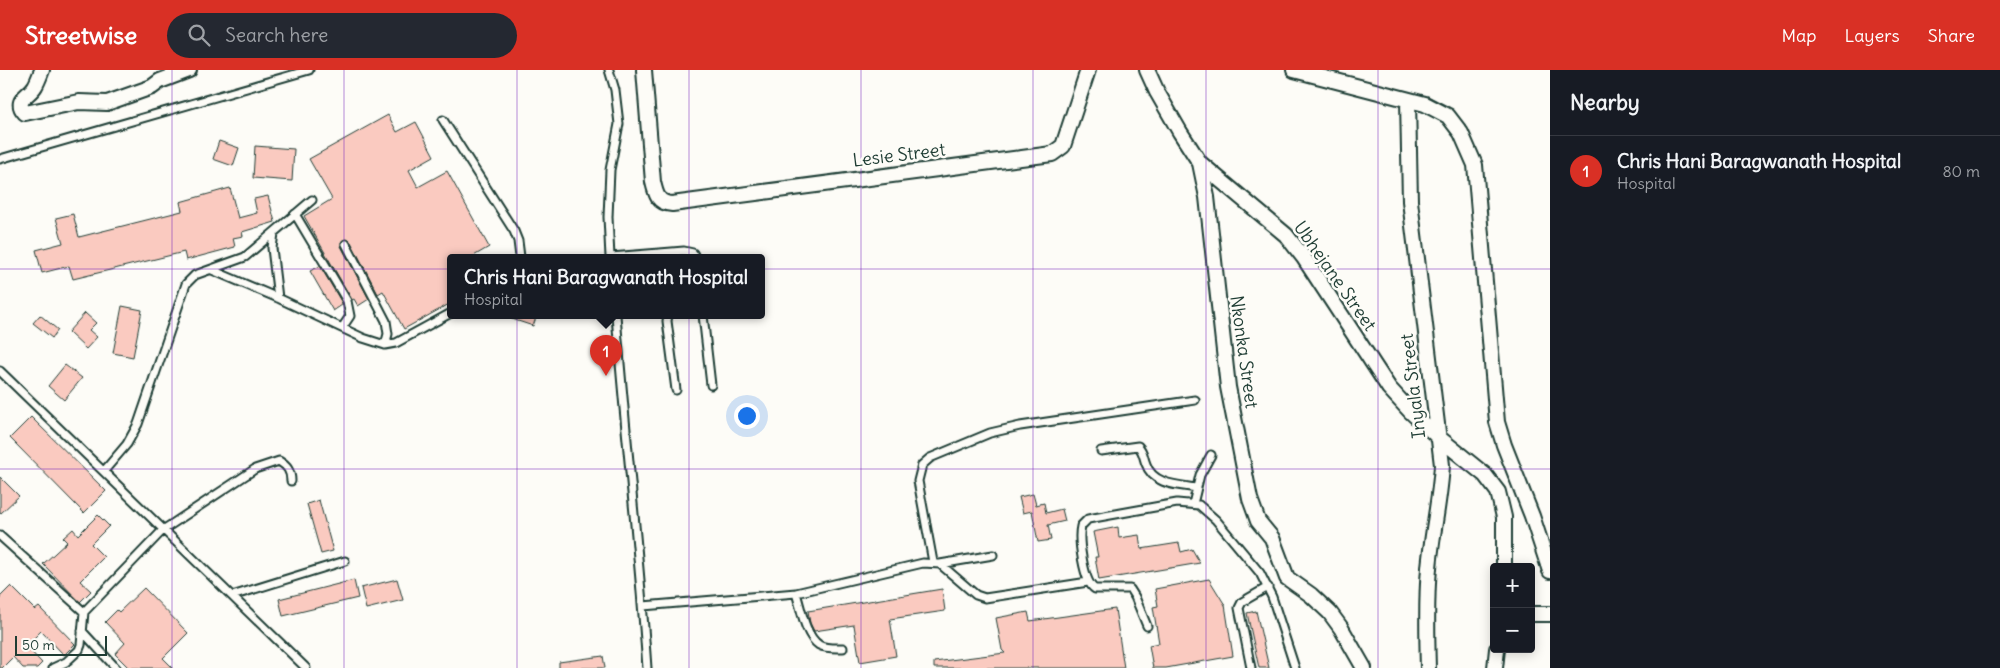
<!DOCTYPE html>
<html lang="en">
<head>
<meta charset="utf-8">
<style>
  :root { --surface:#171b24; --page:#242831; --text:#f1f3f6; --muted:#9ea1a6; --line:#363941; --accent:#d93025 }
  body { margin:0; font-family:Delius,sans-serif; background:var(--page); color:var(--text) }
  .controls { position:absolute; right:15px; bottom:15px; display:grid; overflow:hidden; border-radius:5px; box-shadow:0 2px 12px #0003 }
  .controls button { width:45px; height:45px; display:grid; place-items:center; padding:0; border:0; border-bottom:1px solid var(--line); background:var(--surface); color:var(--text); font:25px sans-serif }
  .scale { position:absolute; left:15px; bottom:12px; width:92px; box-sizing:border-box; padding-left:5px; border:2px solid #1f3d34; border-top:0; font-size:14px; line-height:18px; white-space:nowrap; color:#1f3d34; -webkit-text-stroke:4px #fdfcf7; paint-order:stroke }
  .you { position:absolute; left:746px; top:345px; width:18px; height:18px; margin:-12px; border:4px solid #fff; border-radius:50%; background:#1a73e8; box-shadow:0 0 0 8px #1a73e833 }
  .badge { display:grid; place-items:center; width:32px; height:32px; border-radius:50%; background:var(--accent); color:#fff; font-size:16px; font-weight:700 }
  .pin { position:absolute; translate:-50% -41px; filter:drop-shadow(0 1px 2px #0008) }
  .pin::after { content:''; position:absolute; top:26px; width:18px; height:15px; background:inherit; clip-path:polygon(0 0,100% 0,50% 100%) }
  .popup { position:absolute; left:447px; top:184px; width:318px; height:65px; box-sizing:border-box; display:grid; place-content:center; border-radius:5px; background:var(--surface); filter:drop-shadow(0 1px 4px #0005); font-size:16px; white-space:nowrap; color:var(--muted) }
  .popup b { font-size:19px; color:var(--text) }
  .popup::after { content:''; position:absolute; left:50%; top:100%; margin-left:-10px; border:10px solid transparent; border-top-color:var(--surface) }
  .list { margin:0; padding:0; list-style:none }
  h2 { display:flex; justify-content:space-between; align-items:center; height:65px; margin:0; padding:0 20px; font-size:21px }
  h2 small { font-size:16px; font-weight:400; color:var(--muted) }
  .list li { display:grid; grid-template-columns:32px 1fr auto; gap:15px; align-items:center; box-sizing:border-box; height:70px; padding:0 20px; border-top:1px solid var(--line) }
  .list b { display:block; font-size:19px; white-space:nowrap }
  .list p { margin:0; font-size:16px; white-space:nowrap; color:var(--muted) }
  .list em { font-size:16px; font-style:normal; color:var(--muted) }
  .icon { flex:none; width:28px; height:28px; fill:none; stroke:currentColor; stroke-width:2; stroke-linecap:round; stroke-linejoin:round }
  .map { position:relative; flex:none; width:1550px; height:598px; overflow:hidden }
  header { display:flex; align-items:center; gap:30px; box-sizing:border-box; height:70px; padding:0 25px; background:var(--accent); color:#fff }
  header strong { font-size:24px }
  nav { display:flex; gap:28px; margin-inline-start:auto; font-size:18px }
  .search { width:350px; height:45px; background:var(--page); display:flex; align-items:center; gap:12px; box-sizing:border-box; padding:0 18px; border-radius:28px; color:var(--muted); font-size:19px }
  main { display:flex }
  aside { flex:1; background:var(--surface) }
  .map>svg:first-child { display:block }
  .building { fill:#facac0; stroke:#1f3d34 }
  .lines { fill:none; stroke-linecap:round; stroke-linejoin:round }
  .lane-casing { stroke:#1f3d34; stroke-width:11 }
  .street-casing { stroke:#1f3d34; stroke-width:18 }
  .lane { stroke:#fdfcf7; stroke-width:7 }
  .street { stroke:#fdfcf7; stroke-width:14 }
  .grid { fill:none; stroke:#7b2cbf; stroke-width:1; stroke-opacity:0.55 }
  .labels { text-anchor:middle; stroke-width:5; stroke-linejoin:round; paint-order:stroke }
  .street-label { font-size:18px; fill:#1f3d34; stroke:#fdfcf7 }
</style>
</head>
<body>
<header>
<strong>Streetwise</strong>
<div class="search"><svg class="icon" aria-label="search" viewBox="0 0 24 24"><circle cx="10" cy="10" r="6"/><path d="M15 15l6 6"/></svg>Search here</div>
<nav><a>Map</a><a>Layers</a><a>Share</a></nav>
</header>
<main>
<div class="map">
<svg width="1550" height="598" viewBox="0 0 1550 598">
  <rect width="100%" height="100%" fill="#fdfcf7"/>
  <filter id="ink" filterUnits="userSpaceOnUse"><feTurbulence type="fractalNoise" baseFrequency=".02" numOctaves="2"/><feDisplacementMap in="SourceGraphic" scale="10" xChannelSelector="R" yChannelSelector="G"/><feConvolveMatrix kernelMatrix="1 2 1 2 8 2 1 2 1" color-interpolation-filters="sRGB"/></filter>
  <g filter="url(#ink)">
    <!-- building -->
    <path class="building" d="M 388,45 L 397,62 L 416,52 L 434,86 L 409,100 L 418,117 L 447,101 L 489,177 L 472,187 L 451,187 L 451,233 L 404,259 L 383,221 L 378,224 L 351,172 L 346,169 L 341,172 L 341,176 L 369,229 L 358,236 L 354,229 L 352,230 L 304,146 L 332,129 L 309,89 Z
      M 219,71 L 239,78 L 233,96 L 213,89 Z
      M 255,76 L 294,79 L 292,111 L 253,108 Z
      M 230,118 L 238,148 L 257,143 L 254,129 L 268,126 L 275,152 L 242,162 L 243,166 L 233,168 L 235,177 L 186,190 L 184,182 L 73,209 L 69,196 L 42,203 L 36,180 L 63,173 L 56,148 L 73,144 L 79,167 L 182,141 L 180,132 Z
      M 320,196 L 342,233 L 342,235 L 333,241 L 310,201 Z
      M 122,236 L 142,240 L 133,287 L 113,283 Z
      M 85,243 L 96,253 L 89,260 L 97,267 L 86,279 L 68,262 Z
      M 40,245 L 58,260 L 52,268 L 33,253 Z
      M 506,245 L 537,245 L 533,256 L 506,247 Z
      M 65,295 L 82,308 L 64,330 L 48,316 Z
      M 31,347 L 106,421 L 84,443 L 10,368 Z
      M 0,407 L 19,426 L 0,444 Z
      M 1033,424 L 1036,435 L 1044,433 L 1046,443 L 1062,439 L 1065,451 L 1048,455 L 1051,470 L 1038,472 L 1032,441 L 1023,443 L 1019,427 Z
      M 319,430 L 333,481 L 321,484 L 307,434 Z
      M 98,445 L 109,456 L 91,474 L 104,487 L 80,511 L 91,521 L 80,532 L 43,494 L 67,472 L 63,468 L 73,459 L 78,465 Z
      M 1118,457 L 1119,468 L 1139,465 L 1141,479 L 1179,473 L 1181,482 L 1192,479 L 1200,493 L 1099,510 L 1095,487 L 1098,487 L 1093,462 Z
      M 397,509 L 403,530 L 366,539 L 361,518 Z
      M 1209,509 L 1225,535 L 1233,586 L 1166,598 L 1153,598 L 1149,575 L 1159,573 L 1153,537 L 1158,536 L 1155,519 Z
      M 354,510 L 358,528 L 283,546 L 279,529 Z
      M 11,516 L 35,540 L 39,537 L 75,574 L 64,585 L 41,561 L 26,576 L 42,593 L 37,598 L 23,598 L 13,587 L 2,598 L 0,598 L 0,527 Z
      M 144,518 L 188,563 L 163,588 L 173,598 L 129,598 L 115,584 L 125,573 L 105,552 L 117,540 L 119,542 Z
      M 942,519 L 945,541 L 890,549 L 896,586 L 860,592 L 854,555 L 814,561 L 810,553 L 808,541 Z
      M 1115,539 L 1124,598 L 934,598 L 934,592 L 1005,583 L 1002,580 L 996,548 L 1028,542 L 1030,551 Z
      M 1256,541 L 1269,598 L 1259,598 L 1247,543 Z
      M 603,586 L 605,598 L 559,598 L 559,592 Z"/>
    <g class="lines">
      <!-- lane casing -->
      <g class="lane-casing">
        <path id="lane" d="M 609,0 L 615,20 L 619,54 L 610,100 L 608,147 L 610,187
          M 443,50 L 514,161 L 518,171 L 520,187
          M 0,89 L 309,0
          M 295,144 L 347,231 L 350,246 L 342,258
          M 274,163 L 272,178 L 278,228
          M 346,174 L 386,251 L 388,264 L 385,275
          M 611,187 L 684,181 L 693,183 L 695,187
          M 212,200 L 278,228 L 363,268 L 385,275 L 396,273 L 451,243
          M 616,245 C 625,363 639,480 647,598
          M 668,245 L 667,251 L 676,320
          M 703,245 L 711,315
          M 0,301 L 306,598
          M 1101,381 L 1138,376 C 1144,382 1143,387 1146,394 C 1153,415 1178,415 1197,418
          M 104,401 L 127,374 L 138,354 L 186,214 L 195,205 L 245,187 L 312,130
          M 1193,434 L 1200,405 L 1211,385
          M 0,466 L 84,542
          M 933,492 L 918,411 L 922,395 L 930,388 L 990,363 L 1020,356 L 1195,330
          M 940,494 L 993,485
          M 796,523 L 923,493 L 940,494 L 976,525 L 985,528 L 1088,512
          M 232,526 L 345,491
          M 643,536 L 796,523 C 801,538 805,566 819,575 C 826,579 836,578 843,578
          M 1147,556 L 1135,527 L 1130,519 L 1095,519 C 1083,512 1078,468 1081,456 L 1088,449 L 1177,433 L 1199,435 L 1216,450 L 1260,503 L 1272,527 L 1295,598
          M 82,561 L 116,598
          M 53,598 L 66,592 L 79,580 L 81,575 L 84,542 L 163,460 L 255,399 L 279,391 C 287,396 291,401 291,411
          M 1251,598 L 1239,538 L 1242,532 L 1268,517"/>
      </g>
      <!-- street casing -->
      <g class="street-casing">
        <path id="street" d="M 42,0 C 40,5 38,11 35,16 C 29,26 13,30 25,43 L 79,32 L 107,33 L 152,17 L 160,11 L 189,0
          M 644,0 L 653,112 C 656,125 658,133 672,134 L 1052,84 L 1063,76 L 1088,0
          M 1147,0 L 1157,22 L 1180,62 L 1200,93 L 1286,165 L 1304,188 L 1389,318 L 1410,341 L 1438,367 L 1485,405 L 1498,422 L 1504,447 L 1504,497
          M 1294,0 L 1425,34 L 1448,46 L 1461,63 L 1475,95 L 1497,352 L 1504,375 L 1532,446 L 1550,501
          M 1408,30 L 1410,131 L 1442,395 C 1440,430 1432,463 1429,498 C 1426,531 1427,565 1428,598
          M 1200,93 L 1207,127 L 1228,317 L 1250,429 L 1258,451 L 1272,468 L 1287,508 L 1311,525 L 1330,543 L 1341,558 L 1364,598
          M 1531,544 L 1550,544
          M 1495,598 L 1497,579"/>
      </g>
      <!-- lane -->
      <use href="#lane" class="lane"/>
      <!-- street -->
      <use href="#street" class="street"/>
    </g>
  </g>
  <!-- grid -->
  <path class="grid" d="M 172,0 L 172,598M 344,0 L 344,598M 517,0 L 517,598M 689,0 L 689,598M 861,0 L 861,598M 1033,0 L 1033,598M 1206,0 L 1206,598M 1378,0 L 1378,598M 0,199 L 1550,199M 0,399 L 1550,399"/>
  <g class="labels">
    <!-- street labels -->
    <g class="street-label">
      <text transform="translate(899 85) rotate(-7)" y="6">Lesie Street</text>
      <text transform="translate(1335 206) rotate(55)" y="6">Ubhejane Street</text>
      <text transform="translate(1244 282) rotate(82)" y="6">Nkonka Street</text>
      <text transform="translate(1413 316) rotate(-97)" y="6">Inyala Street</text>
    </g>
  </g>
</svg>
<div class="controls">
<button>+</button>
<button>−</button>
</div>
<div class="scale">50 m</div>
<div class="you"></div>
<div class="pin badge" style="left:606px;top:306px">1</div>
<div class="popup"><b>Chris Hani Baragwanath Hospital</b>Hospital</div>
</div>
<aside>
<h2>Nearby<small></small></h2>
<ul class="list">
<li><span class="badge">1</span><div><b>Chris Hani Baragwanath Hospital</b><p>Hospital</p></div><em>80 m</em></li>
</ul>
</aside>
</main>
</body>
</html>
